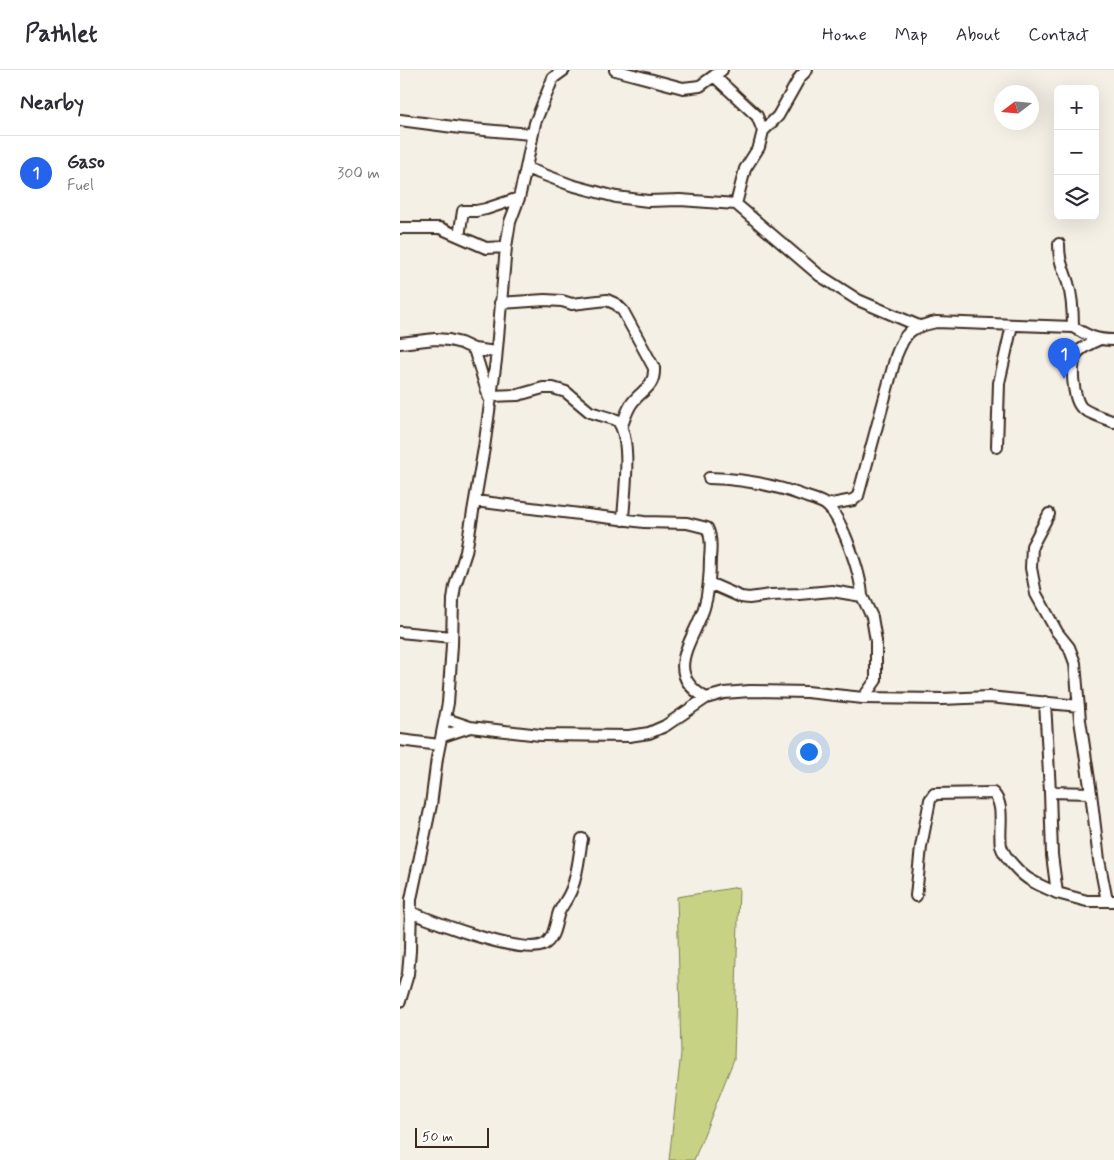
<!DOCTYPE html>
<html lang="en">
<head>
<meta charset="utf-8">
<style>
  :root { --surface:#fff; --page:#f2f2f3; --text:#2b2b33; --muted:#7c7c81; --line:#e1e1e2; --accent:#2563eb }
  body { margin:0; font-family:Mynerve,sans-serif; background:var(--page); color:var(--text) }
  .controls { position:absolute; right:15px; top:15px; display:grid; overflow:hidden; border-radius:8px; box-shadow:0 5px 20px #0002 }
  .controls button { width:45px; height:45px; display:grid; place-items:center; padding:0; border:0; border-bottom:1px solid var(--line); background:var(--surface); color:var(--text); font:25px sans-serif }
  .compass { position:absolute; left:594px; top:15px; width:45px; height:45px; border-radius:50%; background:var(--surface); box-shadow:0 5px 20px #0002; rotate:254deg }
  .scale { position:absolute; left:15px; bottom:12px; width:74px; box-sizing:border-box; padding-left:5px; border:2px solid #3b2a1e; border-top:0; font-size:14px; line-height:18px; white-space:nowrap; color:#3b2a1e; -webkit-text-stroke:4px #fff; paint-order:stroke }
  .you { position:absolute; left:408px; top:681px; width:18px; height:18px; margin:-12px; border:4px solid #fff; border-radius:50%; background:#1a73e8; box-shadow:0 0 0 8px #1a73e833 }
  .badge { display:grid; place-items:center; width:32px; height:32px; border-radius:50%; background:var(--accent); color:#fff; font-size:16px; font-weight:700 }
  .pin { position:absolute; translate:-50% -41px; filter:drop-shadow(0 1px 2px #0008) }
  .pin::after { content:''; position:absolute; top:26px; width:18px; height:15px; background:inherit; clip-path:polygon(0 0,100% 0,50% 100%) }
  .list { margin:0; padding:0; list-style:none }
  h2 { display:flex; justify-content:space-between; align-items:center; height:65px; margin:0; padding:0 20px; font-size:21px }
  h2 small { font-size:16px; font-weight:400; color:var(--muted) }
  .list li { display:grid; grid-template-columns:32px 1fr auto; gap:15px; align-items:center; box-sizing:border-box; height:75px; padding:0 20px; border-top:1px solid var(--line) }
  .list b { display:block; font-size:19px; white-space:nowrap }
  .list p { margin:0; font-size:16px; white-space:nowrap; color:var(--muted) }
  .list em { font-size:16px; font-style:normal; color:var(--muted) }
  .icon { flex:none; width:28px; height:28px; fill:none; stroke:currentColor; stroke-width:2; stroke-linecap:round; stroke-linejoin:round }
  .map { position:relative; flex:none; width:714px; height:1090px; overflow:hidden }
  header { display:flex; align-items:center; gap:30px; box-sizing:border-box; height:70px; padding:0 25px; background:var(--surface); border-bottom:1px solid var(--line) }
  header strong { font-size:24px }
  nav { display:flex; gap:28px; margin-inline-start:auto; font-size:18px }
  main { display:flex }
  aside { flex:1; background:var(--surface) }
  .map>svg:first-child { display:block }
  .green { fill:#c7d285; stroke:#817e52 }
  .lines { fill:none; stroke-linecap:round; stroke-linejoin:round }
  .minor-casing { stroke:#3b2a1e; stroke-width:14 }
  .minor { stroke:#fff; stroke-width:10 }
</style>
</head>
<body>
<header>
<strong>Pathlet</strong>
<nav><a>Home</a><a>Map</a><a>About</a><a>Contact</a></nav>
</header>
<main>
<aside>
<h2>Nearby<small></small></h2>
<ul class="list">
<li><span class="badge">1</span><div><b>Gaso</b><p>Fuel</p></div><em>300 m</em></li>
</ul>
</aside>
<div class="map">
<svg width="714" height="1090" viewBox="0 0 714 1090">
  <rect width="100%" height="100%" fill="#f5f0e6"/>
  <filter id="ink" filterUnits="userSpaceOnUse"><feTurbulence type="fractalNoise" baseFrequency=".02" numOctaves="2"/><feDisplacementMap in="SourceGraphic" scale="10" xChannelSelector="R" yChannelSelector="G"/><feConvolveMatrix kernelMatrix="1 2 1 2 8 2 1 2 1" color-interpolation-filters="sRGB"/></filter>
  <g filter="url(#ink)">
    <!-- green -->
    <path class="green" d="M 339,817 L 334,989 L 294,1090 L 269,1090 L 281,983 L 277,827 Z"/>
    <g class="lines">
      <!-- minor casing -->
      <g class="minor-casing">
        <path id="minor" d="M 215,0 L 283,18 L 300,16 L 322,0
          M 0,50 L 61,58 L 131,64
          M 363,61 L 378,46 L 400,7 L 407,0
          M 126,98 L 171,115 L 216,127 L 248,131 L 280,130 L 336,134 L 345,99 L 359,77 L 363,61 L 357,46 L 314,6
          M 336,134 L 419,205 L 458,230 L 519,256
          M 0,158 L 40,158 L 86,178 L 106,177
          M 59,166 L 63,141 L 76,141 L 86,139 L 119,128
          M 659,174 C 659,193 663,196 668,213 C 672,226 673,242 673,257 C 688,266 696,270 714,270
          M 100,233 L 145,230 L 162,231 L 172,234 L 207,230 L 216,234 L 223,241 L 254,298 C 255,318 242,319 232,333 C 227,340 225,348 222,355
          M 698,270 C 691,273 683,277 678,282 C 669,291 673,330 682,338 C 690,344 704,348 714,352
          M 0,273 L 35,269 L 49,270 L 61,273 L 74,279 L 96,282
          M 74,279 L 89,328
          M 91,326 L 118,325 L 143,318 L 153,318 L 166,322 L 190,342 L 217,350 C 233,369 224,425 223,450
          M 597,377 L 599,313 L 612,255
          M 309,408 C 343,409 376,415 407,427 C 413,429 420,431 425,434 C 442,446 461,505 462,526
          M 75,431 L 244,452 L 287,453 L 307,458 C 312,467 311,479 310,488 C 310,505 309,522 304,538 C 293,572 262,603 306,628
          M 426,435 L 453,430 L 458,426 L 496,286 C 506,261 509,258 536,252 L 673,257
          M 649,444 L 632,476 L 631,498 L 636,524 L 657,562 L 669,577 L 675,593 L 680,650 L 691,723 L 699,790 L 707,831 L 714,831
          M 309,513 L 341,527 L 349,528 L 371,525 L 399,524 L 432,521 L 462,526 L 472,547 L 476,571 L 476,610 L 463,628
          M 0,562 L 52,567
          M 645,632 L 650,722 L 652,785 L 657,823 L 687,831 L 707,831
          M 46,649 L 70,657 L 140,665 L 229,666 L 249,663 L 265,656 L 306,628 L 324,623 L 350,621 L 407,622 L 463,628 L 542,629 L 589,627 L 679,636
          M 43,666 L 70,657
          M 0,670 L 39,675
          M 650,722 L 691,723
          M 516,826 L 521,777 L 530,730 L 534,724 L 593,723 C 606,736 598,759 601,776 C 604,787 622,806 632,811 C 640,816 649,819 657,823
          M 10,842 C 35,852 120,885 143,875 C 155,869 155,853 159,842 C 163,834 169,827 172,818 C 178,803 179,785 182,769
          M 0,931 L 8,904 L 10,881 L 11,829 L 31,735 L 37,688 L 48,633 L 52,575 L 53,529 L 55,516 L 66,482 L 84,378 L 96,290 L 106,177 L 110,152 L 119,128 L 126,98 L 135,53 L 153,8 L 164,0"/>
      </g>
      <!-- minor -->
      <use href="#minor" class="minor"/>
    </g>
  </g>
</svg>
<div class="controls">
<button>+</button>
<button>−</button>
<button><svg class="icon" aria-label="layers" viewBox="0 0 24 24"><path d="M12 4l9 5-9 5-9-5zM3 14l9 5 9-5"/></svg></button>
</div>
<svg class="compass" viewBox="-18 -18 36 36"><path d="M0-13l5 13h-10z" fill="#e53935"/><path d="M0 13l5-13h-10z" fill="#7c7c81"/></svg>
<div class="scale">50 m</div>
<div class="you"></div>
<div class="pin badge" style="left:664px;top:309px">1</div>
</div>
</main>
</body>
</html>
